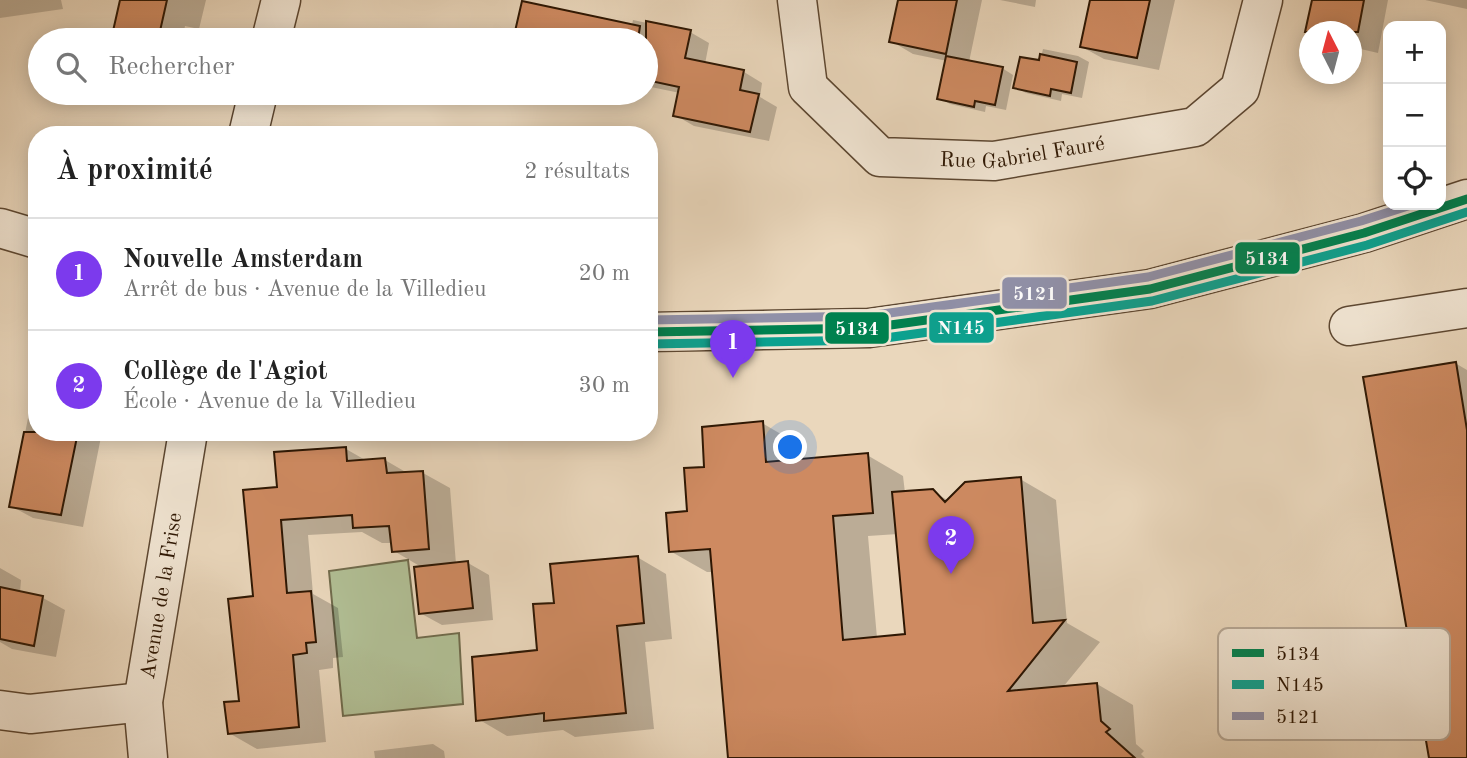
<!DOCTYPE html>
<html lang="fr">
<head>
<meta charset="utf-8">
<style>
  :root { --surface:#fff; --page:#f6f6f6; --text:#222; --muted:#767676; --line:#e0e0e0; --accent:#7c3aed }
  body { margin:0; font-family:"Old Standard TT",serif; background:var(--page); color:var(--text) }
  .controls { position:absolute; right:21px; top:21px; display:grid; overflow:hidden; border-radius:14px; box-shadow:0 4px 18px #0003 }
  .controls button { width:63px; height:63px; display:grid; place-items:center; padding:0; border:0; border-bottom:2px solid var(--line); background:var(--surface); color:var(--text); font:35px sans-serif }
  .compass { position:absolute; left:1299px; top:21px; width:63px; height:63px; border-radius:50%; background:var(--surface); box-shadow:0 4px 18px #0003; rotate:354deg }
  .you { position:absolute; left:791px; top:448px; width:24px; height:24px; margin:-18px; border:5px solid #fff; border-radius:50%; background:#1a73e8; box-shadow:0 0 0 10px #1a73e833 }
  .badge { display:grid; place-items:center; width:46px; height:46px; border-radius:50%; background:var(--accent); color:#fff; font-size:23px; font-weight:700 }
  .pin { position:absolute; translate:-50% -58px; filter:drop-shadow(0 2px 4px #0008) }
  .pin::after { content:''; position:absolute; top:37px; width:24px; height:21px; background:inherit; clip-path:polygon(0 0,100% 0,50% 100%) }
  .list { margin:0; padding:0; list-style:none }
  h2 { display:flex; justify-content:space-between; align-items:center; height:91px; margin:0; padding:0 28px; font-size:30px }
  h2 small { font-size:23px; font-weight:400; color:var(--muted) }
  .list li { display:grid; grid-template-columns:46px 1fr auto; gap:21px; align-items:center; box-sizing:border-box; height:112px; padding:0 28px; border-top:2px solid var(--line) }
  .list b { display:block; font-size:26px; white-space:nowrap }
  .list p { margin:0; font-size:23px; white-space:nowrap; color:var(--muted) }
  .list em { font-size:23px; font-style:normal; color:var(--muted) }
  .icon { flex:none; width:38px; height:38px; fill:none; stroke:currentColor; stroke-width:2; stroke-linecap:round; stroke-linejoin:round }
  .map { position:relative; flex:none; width:1467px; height:758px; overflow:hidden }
  .search { position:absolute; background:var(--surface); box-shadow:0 4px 18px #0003; left:28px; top:28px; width:630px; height:77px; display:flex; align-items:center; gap:18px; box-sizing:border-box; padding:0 24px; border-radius:38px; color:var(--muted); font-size:26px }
  .panel { position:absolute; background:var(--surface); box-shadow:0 4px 18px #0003; left:28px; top:126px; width:630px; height:315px; border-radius:28px }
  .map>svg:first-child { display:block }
  .green { fill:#b1bf95; stroke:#706b4c; stroke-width:2 }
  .shadow { fill:#0003; fill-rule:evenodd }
  .building { fill:#ce8a61; stroke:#2e1703; stroke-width:2 }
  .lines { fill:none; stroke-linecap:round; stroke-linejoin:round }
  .minor-casing { stroke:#5d4731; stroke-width:41 }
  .minor { stroke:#f1e5d3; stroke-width:38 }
  .bus-1-casing { stroke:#f1e5d3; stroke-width:14 }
  .bus-2-casing { stroke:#f1e5d3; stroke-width:14 }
  .bus-3-casing { stroke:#f1e5d3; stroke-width:14 }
  .bus-1 { stroke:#00814f; stroke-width:9 }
  .bus-2 { stroke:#0ca18f; stroke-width:9 }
  .bus-3 { stroke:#9090a8; stroke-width:9 }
  .labels { text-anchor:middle; stroke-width:7; stroke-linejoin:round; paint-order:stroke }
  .street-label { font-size:21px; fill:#2e1703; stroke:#f1e5d3 }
  .key { fill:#f1e5d3; stroke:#b6a795; stroke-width:2 }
  .key-label { font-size:19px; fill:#2e1703 }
  .line-badge { stroke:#f1e5d3; stroke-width:2.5 }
  .badge-label { font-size:19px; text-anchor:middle; font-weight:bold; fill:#fff }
</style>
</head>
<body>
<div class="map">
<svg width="1467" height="758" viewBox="0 0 1467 758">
  <rect width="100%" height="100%" fill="#ead7bc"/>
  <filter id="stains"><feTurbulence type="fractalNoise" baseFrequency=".00286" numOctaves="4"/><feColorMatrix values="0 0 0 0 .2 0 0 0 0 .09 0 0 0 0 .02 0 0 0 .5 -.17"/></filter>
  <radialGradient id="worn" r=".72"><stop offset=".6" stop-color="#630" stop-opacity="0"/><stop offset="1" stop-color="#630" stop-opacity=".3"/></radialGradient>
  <!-- green -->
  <path class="green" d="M 408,560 L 417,638 L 459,633 L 463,704 L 343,716 L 329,571 Z"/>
  <!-- shadow -->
  <path class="shadow" d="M 0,0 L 61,0 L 63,9 L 0,18 Z
    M 137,0 L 206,0 L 199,29 L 185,26 L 182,40 L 113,40 L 120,8 Z
    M 900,0 L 982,0 L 969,62 L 1002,68 L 1013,75 L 1006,110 L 986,106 L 985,112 L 950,104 L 939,98 L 947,61 L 913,54 L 891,41 Z
    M 1000,0 L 1036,0 L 1035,7 Z
    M 1092,0 L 1175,0 L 1159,70 L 1104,59 L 1082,47 Z
    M 1313,0 L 1388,0 L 1378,53 L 1352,47 L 1352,32 Z
    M 1425,0 L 1467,0 L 1467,9 Z
    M 633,20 L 690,32 L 709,43 L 705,64 L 744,72 L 762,83 L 760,97 L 777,107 L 769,141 L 694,126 L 675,115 L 680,93 L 646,86 L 646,40 L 519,40 L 516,38 L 632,25 Z
    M 1043,49 L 1078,56 L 1089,62 L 1082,98 L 1062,94 L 1061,101 L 1026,93 L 1015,87 L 1040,62 Z
    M 1455,363 L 1467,370 L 1467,758 L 1430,758 Z
    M 33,392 L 37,393 L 37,432 L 102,432 L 83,527 L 33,518 L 11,506 Z
    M 762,423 L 798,444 L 800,461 L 867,455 L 903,476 L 905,493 L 932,491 L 949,501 L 1020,479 L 1056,500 L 1067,623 L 1100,642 L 1063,687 L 1097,684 L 1133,705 L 1136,744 L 1144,751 L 1141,754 L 1145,758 L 730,758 L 714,572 L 707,572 L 670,551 L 706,468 ZM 898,534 L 907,636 L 877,638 L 868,536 Z
    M 346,449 L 367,461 L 385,460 L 409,474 L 423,473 L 450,488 L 456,564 L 468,563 L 489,575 L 493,620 L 442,625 L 420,613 L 423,568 L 394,551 L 393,543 L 382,543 L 362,532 L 308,535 L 313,594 L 338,608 L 343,657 L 333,658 L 333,668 L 319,670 L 326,742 L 257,749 L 229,733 L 241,702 L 255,598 L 279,488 Z
    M 637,557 L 666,574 L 672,639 L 645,642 L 654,729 L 575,737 L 563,730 L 507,736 L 478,719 L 539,652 L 555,605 Z
    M 0,568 L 21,580 L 20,593 L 43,598 L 65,610 L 56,657 L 12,649 L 0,642 Z
    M 433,744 L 444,751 L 445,758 L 375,758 L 374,751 Z"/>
  <!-- building -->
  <path class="building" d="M 120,0 L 167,0 L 158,40 L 111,40 Z
    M 898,0 L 957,0 L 946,54 L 889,42 Z
    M 1090,0 L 1150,0 L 1137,58 L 1080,47 Z
    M 1312,0 L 1364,0 L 1358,32 L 1305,32 Z
    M 522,1 L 640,26 L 638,40 L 513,40 Z
    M 646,21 L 691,30 L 685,58 L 744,70 L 740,90 L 759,94 L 750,132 L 673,116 L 679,87 L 646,80 Z
    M 1040,54 L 1077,62 L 1071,93 L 1051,89 L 1050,96 L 1013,88 L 1020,57 L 1039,60 Z
    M 946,56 L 1003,67 L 995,105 L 975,101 L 974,107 L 937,99 Z
    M 1456,362 L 1467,430 L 1467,758 L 1429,758 L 1363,377 Z
    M 763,421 L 766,462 L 868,453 L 873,513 L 833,516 L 843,640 L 905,634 L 892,492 L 933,489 L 945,502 L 965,482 L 1021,477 L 1033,623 L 1065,620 L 1008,691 L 1097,683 L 1101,721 L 1110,729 L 1106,732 L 1135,758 L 728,758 L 710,549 L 669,552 L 666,513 L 687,511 L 684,468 L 704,467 L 702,427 Z
    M 24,432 L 78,432 L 61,515 L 9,507 Z
    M 346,447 L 347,461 L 385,458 L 387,473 L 423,471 L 429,549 L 392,552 L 389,526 L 353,528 L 352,515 L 281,520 L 287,593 L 311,591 L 316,642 L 306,643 L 307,653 L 293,655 L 299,727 L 228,734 L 224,702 L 239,701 L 228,599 L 253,596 L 243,490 L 277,487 L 274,452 Z
    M 638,556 L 644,623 L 617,626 L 626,713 L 544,721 L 544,713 L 476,721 L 472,657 L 537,650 L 533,604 L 554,603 L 550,564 Z
    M 468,561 L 473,608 L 419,614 L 414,567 Z
    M 0,587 L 43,596 L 34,646 L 0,639 Z"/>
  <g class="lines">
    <!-- minor casing -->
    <g class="minor-casing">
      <g id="minor">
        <path id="s1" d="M 797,0 L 808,87 L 880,157 L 994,161 L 1195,127 L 1240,89 L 1263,0"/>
        <path d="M 271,40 L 281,0"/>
        <path d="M 248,135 L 258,93"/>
        <path d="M 0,228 L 37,239"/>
        <path d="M 1349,326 L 1467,308"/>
        <path d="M 649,332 L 869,328 L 1150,289 L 1364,233 L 1467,199"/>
        <path d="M 0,710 L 30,714 L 143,702"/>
        <path id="s2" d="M 148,758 L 143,702 L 188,432"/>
      </g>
    </g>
    <!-- minor -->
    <use href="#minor" class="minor"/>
    <!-- bus-1 casing -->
    <g class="bus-1-casing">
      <path id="bus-1" d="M 649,332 L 869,328 L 1150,289 L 1364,233 L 1467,199"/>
    </g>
    <!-- bus-2 casing -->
    <g class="bus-2-casing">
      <path id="bus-2" d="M 649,344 L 871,340 L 1152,301 L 1367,245 L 1467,212"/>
    </g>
    <!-- bus-3 casing -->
    <g class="bus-3-casing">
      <path id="bus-3" d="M 649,320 L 868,316 L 1148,277 L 1361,221 L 1411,205"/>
    </g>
    <!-- bus-1 -->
    <use href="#bus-1" class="bus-1"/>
    <!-- bus-2 -->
    <use href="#bus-2" class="bus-2"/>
    <!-- bus-3 -->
    <use href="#bus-3" class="bus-3"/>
  </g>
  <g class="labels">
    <!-- street labels -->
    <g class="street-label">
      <text dy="7" stroke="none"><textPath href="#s1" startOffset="331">Rue Gabriel Fauré</textPath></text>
      <text dy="7" stroke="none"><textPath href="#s2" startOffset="164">Avenue de la Frise</textPath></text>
    </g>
  </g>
  <!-- legend -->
  <rect x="1218" y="628" width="232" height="112" rx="10" class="key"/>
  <rect x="1232" y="649" width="32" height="8" fill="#00814f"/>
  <rect x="1232" y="680" width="32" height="9" fill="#0ca18f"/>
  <rect x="1232" y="712" width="32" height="8" fill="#9090a8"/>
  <g class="key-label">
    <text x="1276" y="660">5134</text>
    <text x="1276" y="691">N145</text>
    <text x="1276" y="723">5121</text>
  </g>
  <g class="line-badge">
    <rect x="1234" y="241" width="67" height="34" rx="7" fill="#00814f"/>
    <rect x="1001" y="276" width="67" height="34" rx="7" fill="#9090a8"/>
    <rect x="928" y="311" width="67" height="33" rx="7" fill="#0ca18f"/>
    <rect x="824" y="311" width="66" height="34" rx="7" fill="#00814f"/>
  </g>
  <g class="badge-label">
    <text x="1267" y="265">5134</text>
    <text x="1035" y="300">5121</text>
    <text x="961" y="334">N145</text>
    <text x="857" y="335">5134</text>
  </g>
  <rect width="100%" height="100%" filter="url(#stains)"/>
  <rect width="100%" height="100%" fill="url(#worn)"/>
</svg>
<div class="controls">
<button>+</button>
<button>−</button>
<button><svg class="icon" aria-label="locate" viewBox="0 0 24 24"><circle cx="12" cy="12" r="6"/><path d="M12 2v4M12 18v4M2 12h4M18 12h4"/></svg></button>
</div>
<svg class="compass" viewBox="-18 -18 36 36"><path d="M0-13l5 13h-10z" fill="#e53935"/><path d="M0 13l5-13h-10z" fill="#767676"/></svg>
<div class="you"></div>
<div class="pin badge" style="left:733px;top:378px">1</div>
<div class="pin badge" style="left:951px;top:574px">2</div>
<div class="search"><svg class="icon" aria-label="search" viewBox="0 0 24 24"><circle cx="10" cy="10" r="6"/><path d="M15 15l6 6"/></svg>Rechercher</div>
<section class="panel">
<h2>À proximité<small>2 résultats</small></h2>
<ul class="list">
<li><span class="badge">1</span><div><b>Nouvelle Amsterdam</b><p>Arrêt de bus · Avenue de la Villedieu</p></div><em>20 m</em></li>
<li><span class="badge">2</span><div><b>Collège de l'Agiot</b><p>École · Avenue de la Villedieu</p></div><em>30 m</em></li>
</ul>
</section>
</div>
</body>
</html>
